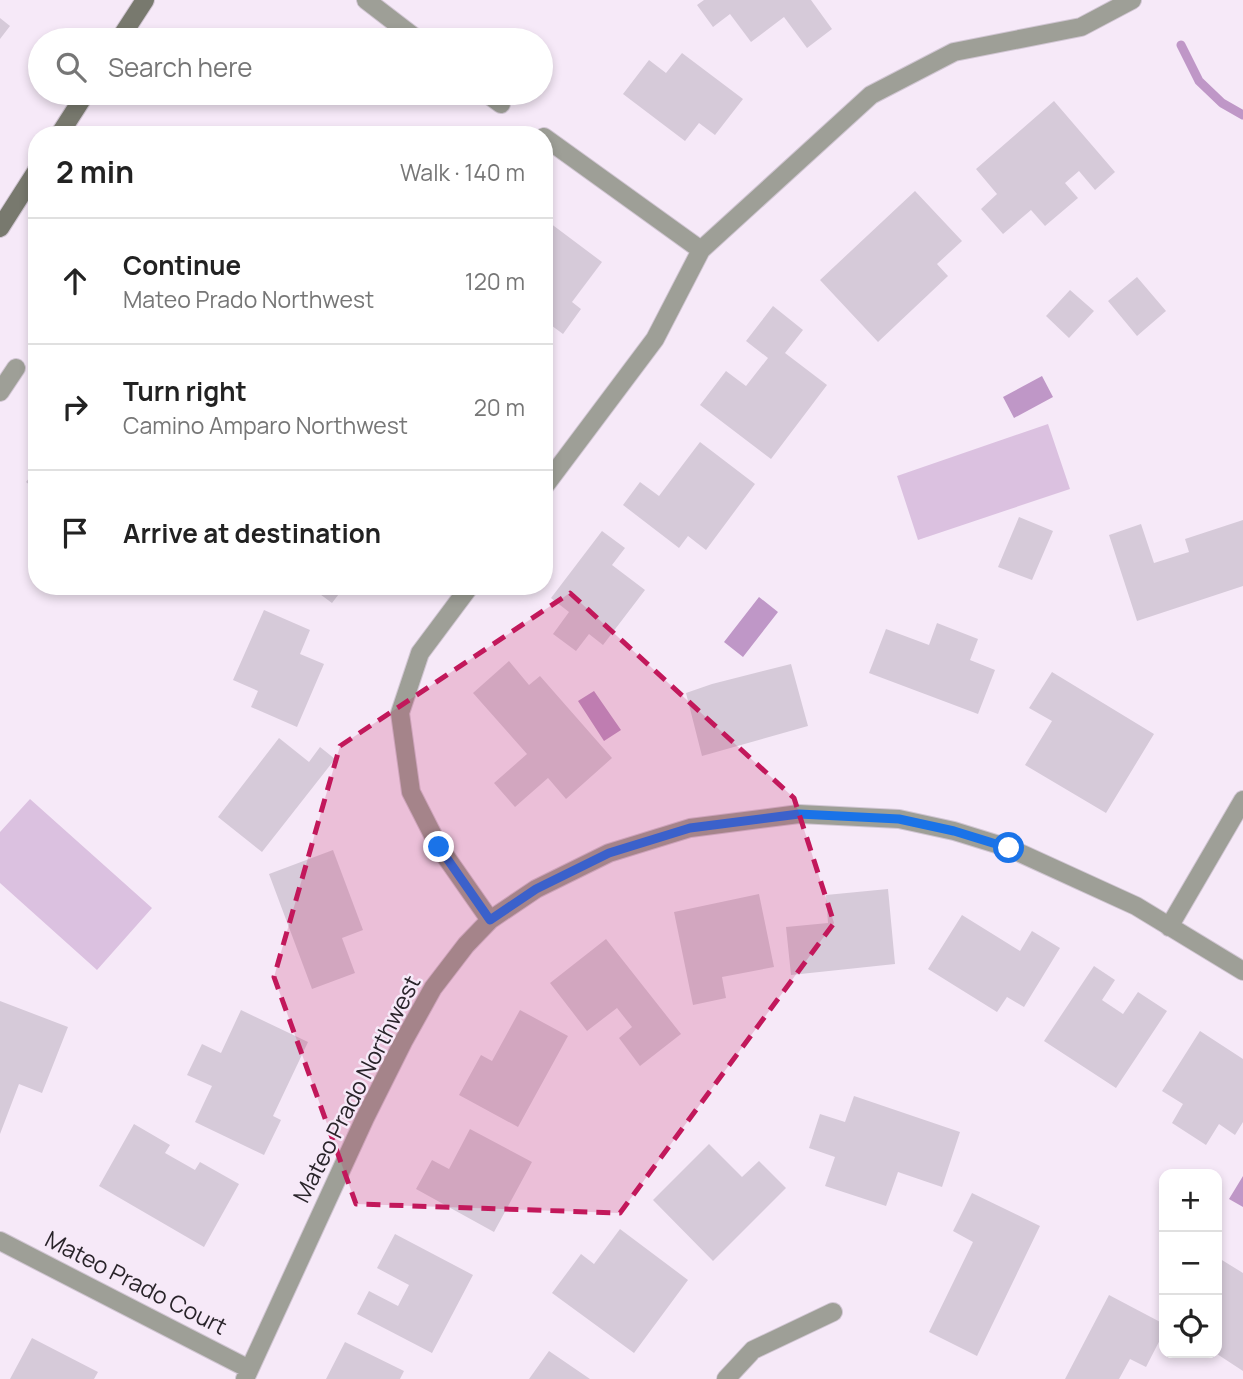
<!DOCTYPE html>
<html lang="en">
<head>
<meta charset="utf-8">
<style>
  :root { --surface:#fff; --page:#f2f2f2; --text:#222; --muted:#767676; --line:#e0e0e0 }
  body { margin:0; font-family:Manrope,sans-serif; background:var(--page); color:var(--text) }
  .controls { position:absolute; right:21px; bottom:21px; display:grid; overflow:hidden; border-radius:14px; box-shadow:0 4px 10px #0003 }
  .controls button { width:63px; height:63px; display:grid; place-items:center; padding:0; border:0; border-bottom:2px solid var(--line); background:var(--surface); color:var(--text); font:35px sans-serif }
  .stop { position:absolute; width:21px; height:21px; margin:-16px; border:5px solid #1a73e8; border-radius:50%; background:#fff }
  .stop.end { background:#1a73e8; border-color:#fff; box-shadow:0 2px 7px #0008 }
  .list { margin:0; padding:0; list-style:none }
  h2 { display:flex; justify-content:space-between; align-items:center; height:91px; margin:0; padding:0 28px; font-size:30px }
  h2 small { font-size:23px; font-weight:400; color:var(--muted) }
  .list li { display:grid; grid-template-columns:46px 1fr auto; gap:21px; align-items:center; box-sizing:border-box; height:126px; padding:0 28px; border-top:2px solid var(--line) }
  .list b { display:block; font-size:26px; white-space:nowrap }
  .list p { margin:0; font-size:23px; white-space:nowrap; color:var(--muted) }
  .list em { font-size:23px; font-style:normal; color:var(--muted) }
  .icon { flex:none; width:38px; height:38px; fill:none; stroke:currentColor; stroke-width:2; stroke-linecap:round; stroke-linejoin:round }
  .map { position:relative; flex:none; width:1243px; height:1379px; overflow:hidden }
  .search { position:absolute; background:var(--surface); box-shadow:0 4px 10px #0003; left:28px; top:28px; width:525px; height:77px; display:flex; align-items:center; gap:18px; box-sizing:border-box; padding:0 24px; border-radius:38px; color:var(--muted); font-size:26px }
  .panel { position:absolute; background:var(--surface); box-shadow:0 4px 10px #0003; left:28px; top:126px; width:525px; height:469px; border-radius:28px }
  .map>svg:first-child { display:block }
  .green { fill:#dbc1e0 }
  .water { fill:#bf97c7 }
  .lines { fill:none; stroke-linecap:round; stroke-linejoin:round }
  .stream { stroke:#bf97c7; stroke-width:9 }
  .building { fill:#d6cad9 }
  .service-casing { stroke:#d1c6d3; stroke-width:20 }
  .minor-casing { stroke:#d1c6d3; stroke-width:20 }
  .secondary-casing { stroke:#d1c6d3; stroke-width:20 }
  .service { stroke:#9e9f97; stroke-width:18 }
  .minor { stroke:#9e9f97; stroke-width:18 }
  .secondary { stroke:#78796e; stroke-width:18 }
  .route { stroke:#1a73e8; stroke-width:9 }
  .marked { fill:#c2185b; fill-opacity:0.2; stroke:#c2185b; stroke-width:5; stroke-dasharray:14 9; stroke-linejoin:round }
  .labels { text-anchor:middle; stroke-width:5; stroke-linejoin:round; paint-order:stroke }
  .street-label { font-size:23px; fill:#29242a; stroke:#f6e9f8 }
</style>
</head>
<body>
<div class="map">
<svg width="1243" height="1379" viewBox="0 0 1243 1379">
  <rect width="100%" height="100%" fill="#f6e9f8"/>
  <!-- green -->
  <path class="green" d="M 1048,424 L 1070,489 L 918,540 L 897,476 Z
    M 30,799 L 152,908 L 97,970 L 0,883 L 0,832 Z"/>
  <!-- water -->
  <path class="water" d="M 1042,376 L 1053,397 L 1014,418 L 1003,397 Z
    M 759,597 L 778,612 L 743,657 L 724,642 Z
    M 594,691 L 621,730 L 604,741 L 578,701 Z
    M 1243,1176 L 1243,1207 L 1229,1199 Z"/>
  <g class="lines">
    <!-- stream -->
    <path class="stream" d="M 1181,45 L 1199,81 L 1222,103 L 1243,115"/>
  </g>
  <!-- building -->
  <path class="building" d="M 704,0 L 811,0 L 832,29 L 807,48 L 784,17 L 751,42 L 730,14 L 713,27 L 697,5 Z
    M 0,18 L 10,26 L 0,39 Z
    M 682,53 L 743,99 L 715,135 L 699,123 L 685,141 L 623,94 L 649,60 L 666,73 Z
    M 1054,101 L 1115,172 L 1095,190 L 1079,171 L 1065,183 L 1078,198 L 1045,226 L 1031,210 L 1003,234 L 981,209 L 997,194 L 976,169 Z
    M 915,191 L 962,241 L 937,264 L 948,276 L 878,342 L 820,280 Z
    M 550,223 L 602,262 L 572,302 L 581,309 L 563,334 L 544,320 L 544,231 Z
    M 1137,277 L 1166,311 L 1137,336 L 1108,301 Z
    M 1070,290 L 1094,311 L 1069,338 L 1046,316 Z
    M 773,306 L 803,330 L 785,353 L 827,385 L 771,459 L 700,405 L 726,371 L 746,386 L 768,358 L 746,341 Z
    M 700,442 L 755,484 L 706,550 L 688,536 L 679,548 L 623,505 L 640,482 L 659,496 Z
    M 37,468 L 37,491 L 26,482 Z
    M 1019,517 L 1053,531 L 1032,580 L 998,567 Z
    M 1243,520 L 1243,586 L 1137,621 L 1109,535 L 1141,524 L 1154,563 L 1189,552 L 1185,539 Z
    M 602,531 L 625,548 L 612,565 L 645,590 L 603,645 L 589,634 L 576,651 L 553,634 L 569,612 L 551,598 Z
    M 309,586 L 345,586 L 332,603 Z
    M 264,610 L 310,630 L 300,654 L 324,664 L 297,727 L 251,707 L 258,691 L 233,680 Z
    M 937,623 L 978,639 L 970,660 L 995,670 L 978,714 L 869,673 L 886,629 L 929,645 Z
    M 509,661 L 529,685 L 540,676 L 612,758 L 566,799 L 548,778 L 515,807 L 494,783 L 527,754 L 473,693 Z
    M 791,664 L 808,726 L 702,756 L 686,693 L 712,684 Z
    M 1052,672 L 1154,734 L 1106,813 L 1025,765 L 1052,721 L 1029,708 Z
    M 279,738 L 309,762 L 320,747 L 335,759 L 262,852 L 218,817 Z
    M 333,850 L 363,930 L 342,938 L 355,973 L 312,989 L 269,874 Z
    M 888,889 L 895,964 L 791,975 L 786,927 L 828,923 L 826,895 Z
    M 759,894 L 774,967 L 722,977 L 726,998 L 693,1005 L 674,912 Z
    M 962,915 L 1020,951 L 1032,931 L 1060,948 L 1024,1007 L 1007,997 L 997,1012 L 928,969 Z
    M 606,939 L 681,1034 L 640,1066 L 619,1038 L 632,1027 L 617,1008 L 587,1031 L 550,983 Z
    M 1094,966 L 1115,980 L 1102,1000 L 1123,1014 L 1138,992 L 1167,1011 L 1116,1088 L 1044,1041 Z
    M 0,1001 L 68,1027 L 42,1093 L 19,1084 L 0,1134 Z
    M 241,1010 L 308,1042 L 273,1116 L 281,1120 L 264,1155 L 195,1122 L 212,1086 L 187,1075 L 202,1044 L 221,1053 Z
    M 520,1010 L 568,1036 L 518,1127 L 459,1095 L 481,1055 L 492,1061 Z
    M 1200,1031 L 1243,1059 L 1243,1122 L 1235,1135 L 1219,1124 L 1206,1145 L 1172,1123 L 1183,1104 L 1162,1091 Z
    M 854,1096 L 960,1132 L 942,1187 L 898,1172 L 886,1206 L 825,1186 L 835,1157 L 809,1148 L 820,1114 L 845,1122 Z
    M 134,1124 L 170,1145 L 165,1153 L 195,1170 L 200,1162 L 239,1184 L 204,1247 L 99,1186 Z
    M 470,1129 L 532,1162 L 494,1232 L 416,1189 L 432,1160 L 449,1169 Z
    M 709,1144 L 742,1177 L 759,1161 L 786,1188 L 713,1261 L 653,1200 Z
    M 972,1193 L 1040,1226 L 977,1356 L 929,1332 L 973,1242 L 953,1231 Z
    M 620,1229 L 688,1280 L 634,1353 L 552,1293 L 581,1254 L 594,1264 Z
    M 395,1234 L 473,1275 L 432,1353 L 357,1314 L 369,1291 L 398,1306 L 409,1285 L 377,1268 Z
    M 1217,1257 L 1243,1273 L 1243,1371 L 1217,1354 L 1217,1337 L 1221,1331 L 1217,1328 Z
    M 1109,1295 L 1164,1324 L 1164,1332 L 1146,1367 L 1130,1359 L 1119,1379 L 1065,1379 Z
    M 32,1338 L 98,1372 L 94,1379 L 10,1379 Z
    M 345,1342 L 404,1371 L 400,1379 L 326,1379 Z
    M 549,1351 L 590,1379 L 529,1379 Z"/>
  <g class="lines">
    <!-- service casing -->
    <g class="service-casing">
      <path id="service" d="M 0,392 L 16,368"/>
    </g>
    <!-- minor casing -->
    <g class="minor-casing">
      <path id="minor" d="M 366,0 L 418,40
        M 486,93 L 501,104
        M 544,137 L 701,250
        M 544,487 L 655,339 L 701,250 L 871,95 L 954,52 L 1081,27 L 1132,0
        M 470,586 L 420,653 L 400,713 L 411,792 L 439,847 L 490,920
        M 1169,927 L 1243,800
        M 0,1241 L 249,1369
        M 245,1379 L 365,1118 L 403,1042 L 433,988 L 466,945 L 490,920 L 536,889 L 609,853 L 690,828 L 799,814 L 899,819 L 954,831 L 1009,848 L 1136,906 L 1243,971
        M 726,1379 L 753,1350 L 833,1312"/>
    </g>
    <!-- secondary casing -->
    <g class="secondary-casing">
      <path id="secondary" d="M 119,40 L 145,0
        M 59,135 L 86,93
        M 0,228 L 37,170"/>
    </g>
    <!-- service -->
    <use href="#service" class="service"/>
    <!-- minor -->
    <use href="#minor" class="minor"/>
    <!-- secondary -->
    <use href="#secondary" class="secondary"/>
  </g>
  <g class="lines">
    <!-- route -->
    <path class="route" d="M 439,847 L 490,920 L 536,889 L 609,853 L 690,828 L 799,814 L 899,819 L 954,831 L 1009,848"/>
  </g>
  <!-- marked area -->
  <path class="marked" d="M 570,593 L 794,798 L 834,923 L 620,1213 L 356,1204 L 274,977 L 340,746 Z"/>
  <g class="labels">
    <!-- street labels -->
    <g class="street-label">
      <text transform="translate(357 1089) rotate(-63)" y="8">Mateo Prado Northwest</text>
      <text transform="translate(136 1283) rotate(27)" y="8">Mateo Prado Court</text>
    </g>
  </g>
</svg>
<div class="controls">
<button>+</button>
<button>−</button>
<button><svg class="icon" aria-label="locate" viewBox="0 0 24 24"><circle cx="12" cy="12" r="6"/><path d="M12 2v4M12 18v4M2 12h4M18 12h4"/></svg></button>
</div>
<div class="stop" style="left:1009px;top:848px"></div>
<div class="stop end" style="left:439px;top:847px"></div>
<div class="search"><svg class="icon" aria-label="search" viewBox="0 0 24 24"><circle cx="10" cy="10" r="6"/><path d="M15 15l6 6"/></svg>Search here</div>
<section class="panel">
<h2>2 min<small>Walk · 140 m</small></h2>
<ul class="list">
<li><svg class="icon" aria-label="ahead" viewBox="0 0 24 24"><path d="M12 20V5M6 11l6-6 6 6"/></svg><div><b>Continue</b><p>Mateo Prado Northwest</p></div><em>120 m</em></li>
<li><svg class="icon" aria-label="right" viewBox="0 0 24 24"><path d="M7 20v-9h11M14 6l5 5-5 5"/></svg><div><b>Turn right</b><p>Camino Amparo Northwest</p></div><em>20 m</em></li>
<li><svg class="icon" aria-label="arrive" viewBox="0 0 24 24"><path d="M6 21V4h12l-3 4 3 4H6"/></svg><div><b>Arrive at destination</b></div></li>
</ul>
</section>
</div>
</body>
</html>
